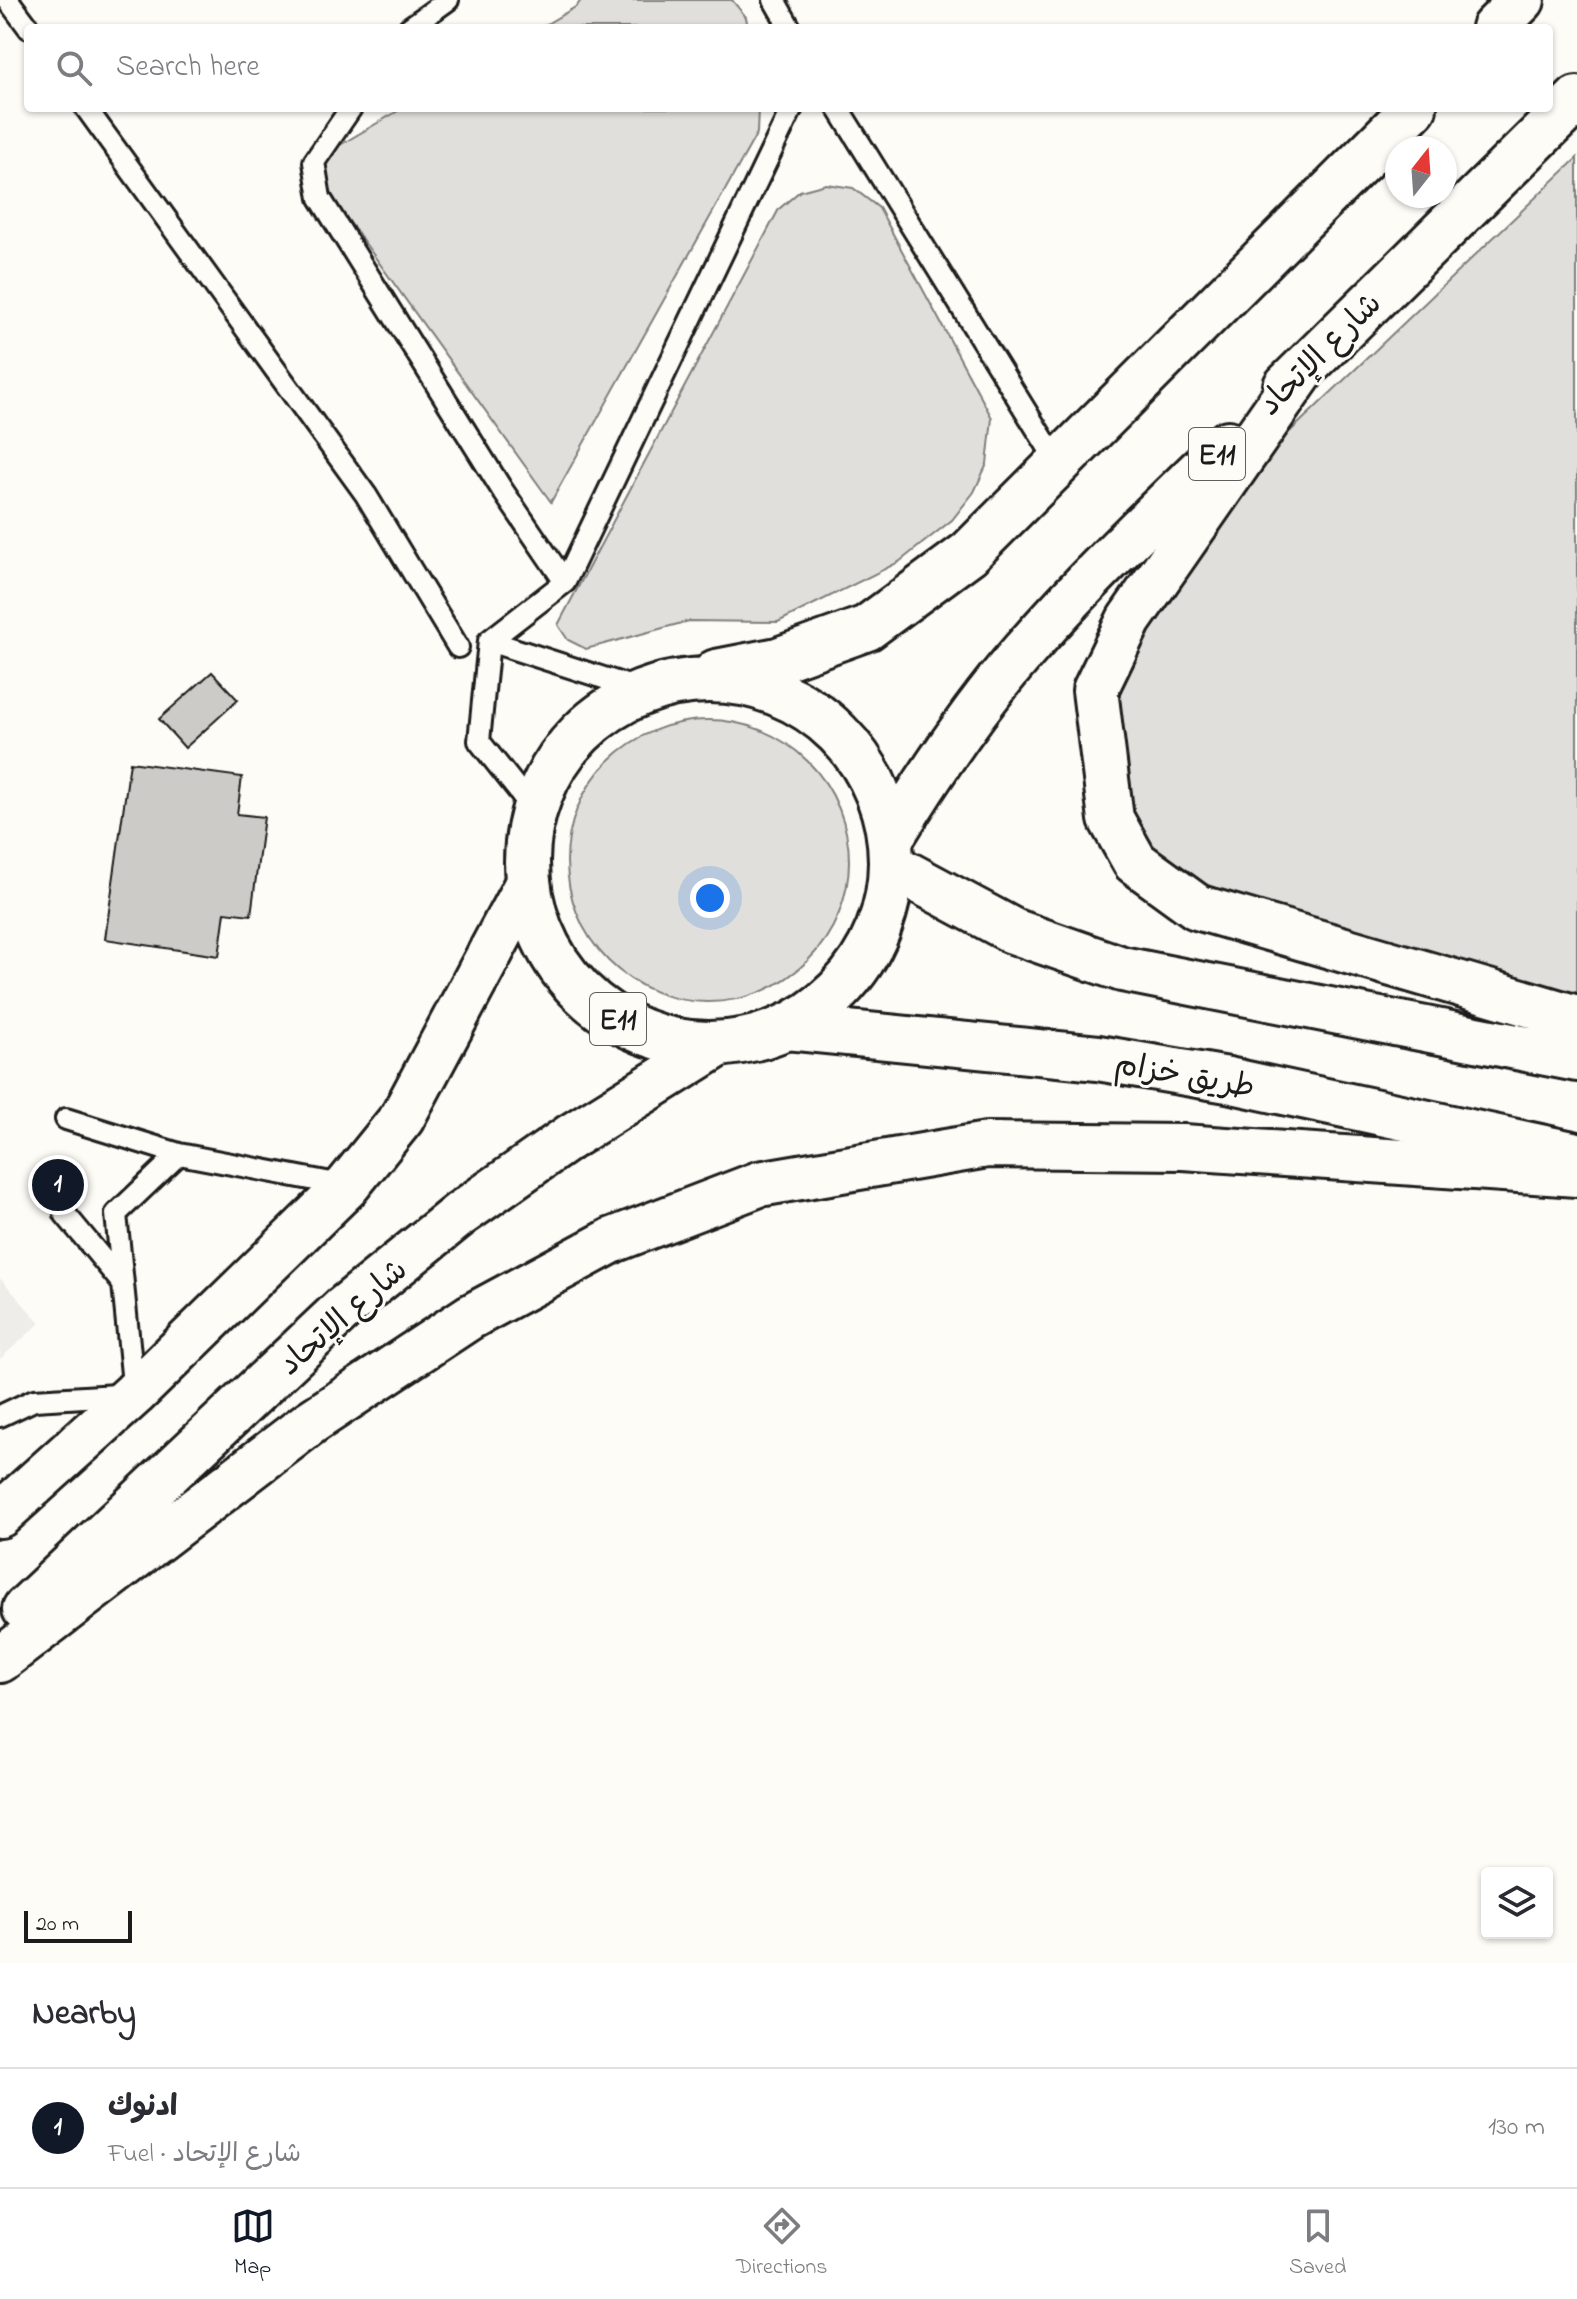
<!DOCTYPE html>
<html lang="en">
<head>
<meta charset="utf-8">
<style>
  :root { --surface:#fff; --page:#f2f2f3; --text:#2b2b33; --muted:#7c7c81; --line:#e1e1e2; --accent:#111827 }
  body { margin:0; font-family:"Indie Flower","Playpen Sans Arabic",sans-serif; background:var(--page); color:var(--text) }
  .controls { position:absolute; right:24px; bottom:24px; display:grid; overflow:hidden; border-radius:8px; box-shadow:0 2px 6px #0004 }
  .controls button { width:72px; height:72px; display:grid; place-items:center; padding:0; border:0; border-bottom:2px solid var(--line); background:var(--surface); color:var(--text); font:40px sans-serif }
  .compass { position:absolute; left:1385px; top:136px; width:72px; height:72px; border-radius:50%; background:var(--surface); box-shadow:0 2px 6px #0004; rotate:17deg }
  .scale { position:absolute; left:24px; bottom:20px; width:108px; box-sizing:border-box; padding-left:8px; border:4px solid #1c1c1c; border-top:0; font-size:22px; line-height:28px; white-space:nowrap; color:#1c1c1c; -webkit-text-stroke:6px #fdfcf7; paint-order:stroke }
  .you { position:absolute; left:710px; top:898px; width:28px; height:28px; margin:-20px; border:6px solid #fff; border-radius:50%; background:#1a73e8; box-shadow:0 0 0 12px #1a73e833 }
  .badge { display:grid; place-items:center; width:52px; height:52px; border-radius:50%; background:var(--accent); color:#fff; font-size:26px; font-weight:700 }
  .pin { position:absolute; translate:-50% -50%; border:4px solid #fff; box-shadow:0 2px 8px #0006 }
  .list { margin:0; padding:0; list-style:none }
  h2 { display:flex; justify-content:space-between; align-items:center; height:104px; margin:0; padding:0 32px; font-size:34px }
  h2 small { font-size:26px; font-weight:400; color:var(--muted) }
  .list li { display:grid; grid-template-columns:52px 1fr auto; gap:24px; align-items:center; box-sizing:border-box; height:120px; padding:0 32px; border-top:2px solid var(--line) }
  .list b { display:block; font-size:30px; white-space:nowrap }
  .list p { margin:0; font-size:26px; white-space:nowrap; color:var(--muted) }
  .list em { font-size:26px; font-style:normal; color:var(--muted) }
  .icon { flex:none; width:44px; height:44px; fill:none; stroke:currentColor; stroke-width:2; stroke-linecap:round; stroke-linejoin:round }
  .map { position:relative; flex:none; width:1577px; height:1963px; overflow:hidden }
  .search { position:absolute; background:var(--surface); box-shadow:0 2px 6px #0004; left:24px; right:24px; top:24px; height:88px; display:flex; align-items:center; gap:20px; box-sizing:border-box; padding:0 28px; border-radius:8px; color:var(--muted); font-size:30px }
  .sheet { height:224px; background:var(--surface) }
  nav { display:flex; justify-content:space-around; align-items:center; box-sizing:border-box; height:112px; border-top:2px solid var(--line); background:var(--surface); font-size:22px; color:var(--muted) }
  nav a { display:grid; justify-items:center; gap:4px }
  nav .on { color:var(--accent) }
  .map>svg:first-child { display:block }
  .built { fill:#eeede9 }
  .green { fill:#e0dfdb; stroke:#7e7e7c; stroke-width:2 }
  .building { fill:#cccbc8; stroke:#1c1c1c; stroke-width:2 }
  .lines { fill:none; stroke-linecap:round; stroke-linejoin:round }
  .service-casing { stroke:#1c1c1c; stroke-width:26 }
  .primary-casing { stroke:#1c1c1c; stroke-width:50 }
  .trunk-casing { stroke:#1c1c1c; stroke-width:50 }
  .service { stroke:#fdfcf7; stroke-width:20 }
  .primary { stroke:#fdfcf7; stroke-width:44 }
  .trunk { stroke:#fdfcf7; stroke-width:44 }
  .labels { text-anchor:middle; stroke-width:6; stroke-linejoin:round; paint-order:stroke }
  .shield { fill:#fdfcf7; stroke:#605f5e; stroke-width:2 }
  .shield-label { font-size:30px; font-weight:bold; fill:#1c1c1c }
  .street-label { font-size:32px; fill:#1c1c1c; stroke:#fdfcf7 }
</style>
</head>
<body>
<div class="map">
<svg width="1577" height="1963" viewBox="0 0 1577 1963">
  <rect width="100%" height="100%" fill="#fdfcf7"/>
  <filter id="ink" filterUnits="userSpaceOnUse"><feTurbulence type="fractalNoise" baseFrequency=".0125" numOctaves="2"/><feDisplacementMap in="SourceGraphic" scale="16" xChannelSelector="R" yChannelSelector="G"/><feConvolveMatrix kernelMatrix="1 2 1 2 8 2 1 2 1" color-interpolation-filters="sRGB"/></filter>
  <g filter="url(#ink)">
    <!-- built -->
    <path class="built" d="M 0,1278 L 40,1323 L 0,1359 Z"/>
    <!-- green -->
    <path class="green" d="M 581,0 L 732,0 L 746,17 L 748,28 L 540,28 L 577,6 Z
      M 403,108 L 758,108 L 757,133 L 551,502 L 326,189 L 320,167 L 330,151 Z
      M 1577,158 L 1577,1001 L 1170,896 L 1088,722 L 1097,670 L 1277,444 Z
      M 826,184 L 853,188 L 879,208 L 992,418 L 987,464 L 974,492 L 952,520 L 899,562 L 778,622 L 689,621 L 586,649 L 568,640 L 558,625 L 779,209 L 800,191 Z
      M567 861a141 141 0 1 1 282 0a141 141 0 1 1-282 0Z"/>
    <!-- building -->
    <path class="building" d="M 212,672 L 238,700 L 185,748 L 159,719 Z
      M 130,762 L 242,777 L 237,814 L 264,817 L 251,915 L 225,912 L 219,956 L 105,939 Z"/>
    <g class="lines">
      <!-- service casing -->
      <g class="service-casing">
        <path id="service" d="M 8,0 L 29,28
          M 774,0 L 790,28
          M 409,28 L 448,0
          M 86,108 L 366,495 L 458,647
          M 351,108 L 314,162 L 320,198 L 501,488 L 565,582
          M 838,108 L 1058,463
          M 489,641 L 644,691
          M 533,809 L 479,741 L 489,641 L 565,582 L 792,108
          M 66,1119 L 179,1154 L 347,1186
          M 65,1214 L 123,1284
          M 0,1416 L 34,1400 L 134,1394 L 116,1214 L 179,1154"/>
      </g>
      <!-- primary casing -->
      <g class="primary-casing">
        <path id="primary" d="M 1494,28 L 1522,0
          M 1305,367 L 1129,620 L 1095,690 L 1111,819 L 1135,862 L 1197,907 L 1577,1018
          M 1286,386 L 1577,99
          M 716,672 L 778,660 L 867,628 L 969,553 L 1414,108
          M527 862a182 182 0 1 1 364 0a182 182 0 1 1-364 0Z
          M 891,838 C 930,774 973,709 1022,653 C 1086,579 1158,511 1228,443
          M 892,866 L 1013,931 L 1122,969 L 1577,1059
          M 787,1027 L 1098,1058 L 1228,1080 L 1577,1155"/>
      </g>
      <!-- trunk casing -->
      <g class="trunk-casing">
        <path id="trunk" d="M 0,1515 L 134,1394 L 347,1186 L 402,1118 L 527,884
          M 25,1609 L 344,1308 L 460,1214 L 570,1137 L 719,1044
          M 0,1660 L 311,1422 L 470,1317 L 613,1240 L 759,1184 L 987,1145 L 1183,1147 L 1577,1174"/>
      </g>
      <!-- service -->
      <use href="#service" class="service"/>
      <!-- primary -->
      <use href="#primary" class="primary"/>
      <!-- trunk -->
      <use href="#trunk" class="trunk"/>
    </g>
  </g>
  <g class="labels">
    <!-- shield labels -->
    <g class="shield">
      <rect x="1189" y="428" width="56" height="52" rx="6"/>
      <rect x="590" y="993" width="56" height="52" rx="6"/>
    </g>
    <g class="shield-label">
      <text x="1217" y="464">E11</text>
      <text x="618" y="1029">E11</text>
    </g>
    <!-- street labels -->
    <g class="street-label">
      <text transform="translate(1319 353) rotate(-45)" y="11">شارع الإتحاد</text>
      <text transform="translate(1185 1074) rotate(10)" y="11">طريق خزام</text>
      <text transform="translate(342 1316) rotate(-41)" y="11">شارع الإتحاد</text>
    </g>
  </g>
</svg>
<div class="controls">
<button><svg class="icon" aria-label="layers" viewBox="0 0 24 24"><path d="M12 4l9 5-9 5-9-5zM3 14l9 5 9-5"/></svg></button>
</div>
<svg class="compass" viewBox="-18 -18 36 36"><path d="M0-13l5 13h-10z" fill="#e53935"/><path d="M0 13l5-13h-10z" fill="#7c7c81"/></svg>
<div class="scale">20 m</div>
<div class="you"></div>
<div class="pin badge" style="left:58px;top:1185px">1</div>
<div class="search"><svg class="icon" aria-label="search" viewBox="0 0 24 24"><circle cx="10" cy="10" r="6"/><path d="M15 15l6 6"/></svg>Search here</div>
</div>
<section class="sheet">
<h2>Nearby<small></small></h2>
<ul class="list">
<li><span class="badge">1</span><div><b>ادنوك</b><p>Fuel · شارع الإتحاد</p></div><em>130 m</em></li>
</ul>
</section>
<nav>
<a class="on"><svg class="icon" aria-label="map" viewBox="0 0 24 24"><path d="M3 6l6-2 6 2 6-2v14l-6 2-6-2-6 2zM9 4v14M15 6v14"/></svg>Map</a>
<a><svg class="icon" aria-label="directions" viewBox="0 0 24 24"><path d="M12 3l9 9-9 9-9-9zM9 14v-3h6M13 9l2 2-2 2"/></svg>Directions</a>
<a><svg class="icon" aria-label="saved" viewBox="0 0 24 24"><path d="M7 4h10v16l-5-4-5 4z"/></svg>Saved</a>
</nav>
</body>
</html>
